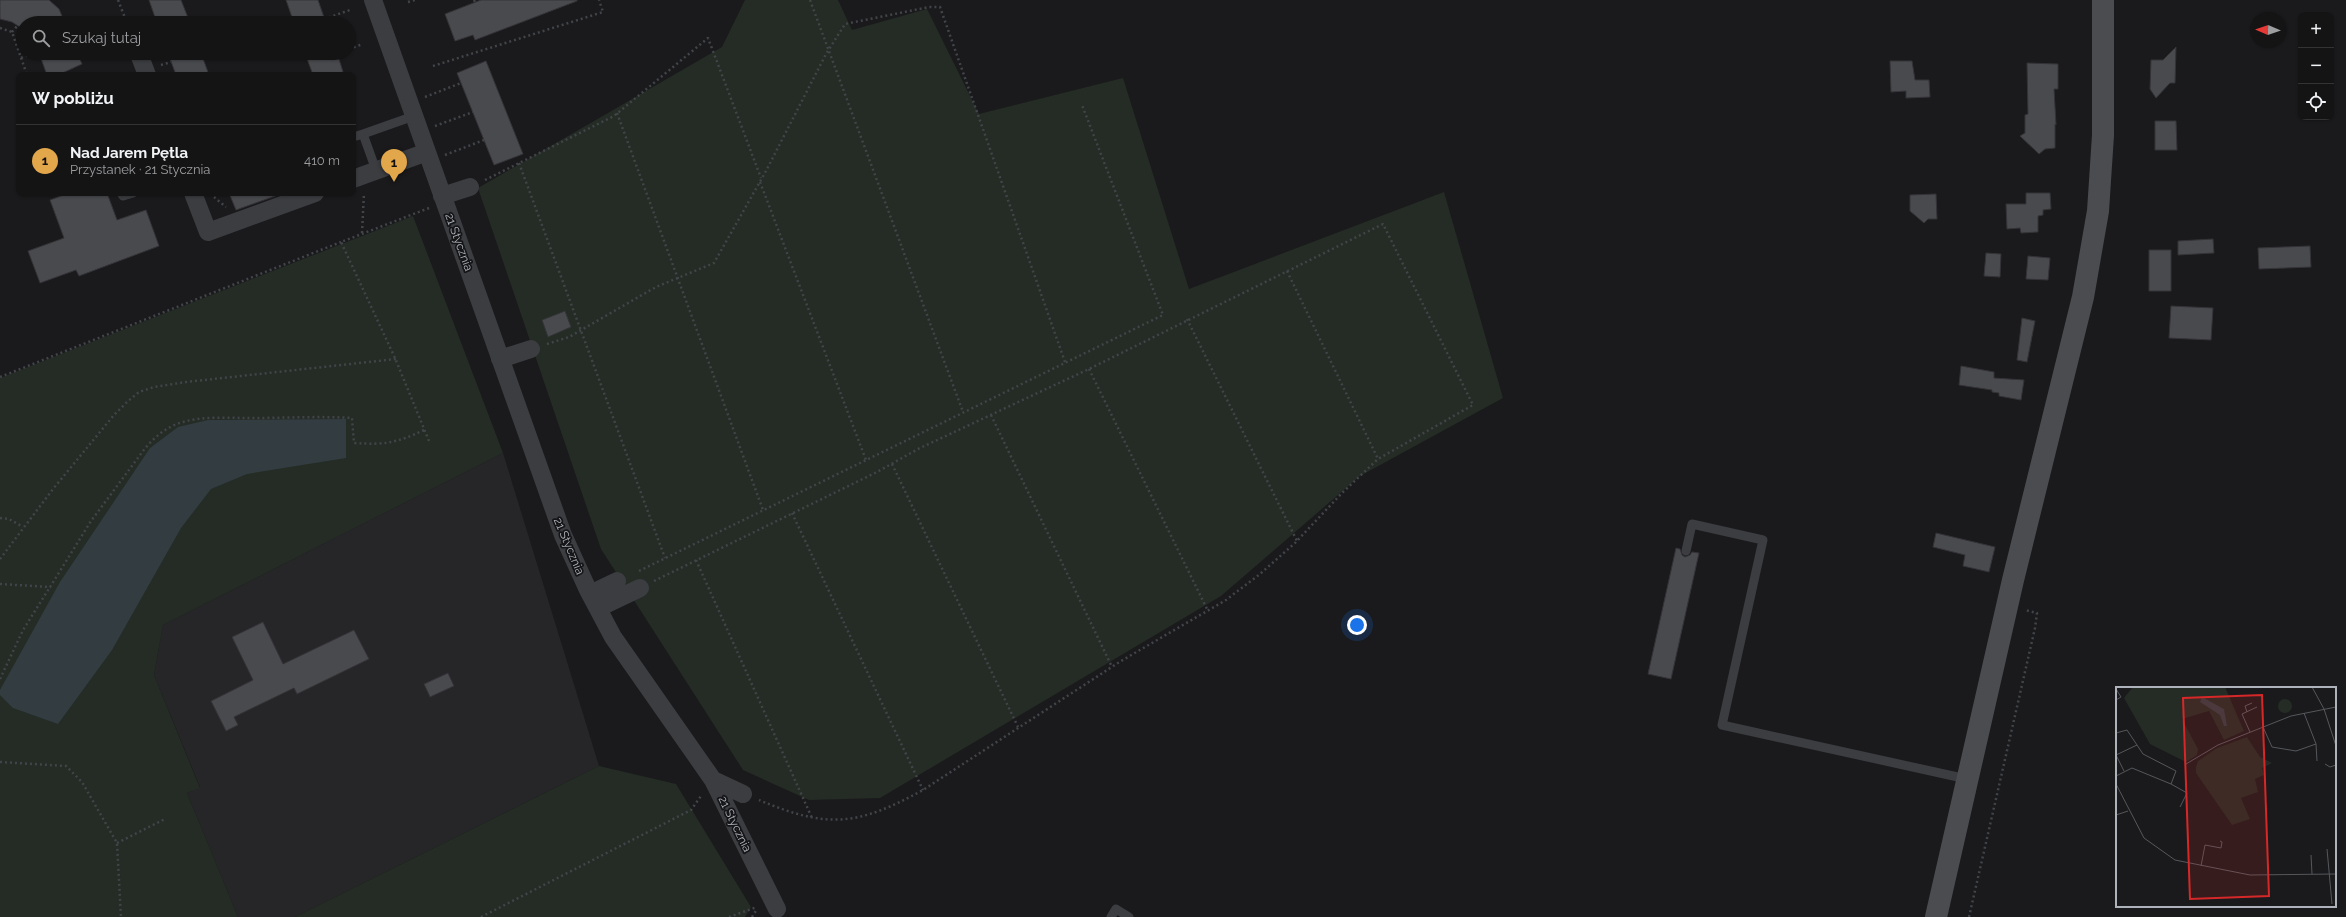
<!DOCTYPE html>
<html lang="pl">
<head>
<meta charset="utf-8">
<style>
  :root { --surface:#141415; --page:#1d1d1e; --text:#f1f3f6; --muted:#9d9ea0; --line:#333334; --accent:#e3a74b }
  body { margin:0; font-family:Raleway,sans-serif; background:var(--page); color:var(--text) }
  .controls { position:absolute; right:12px; top:12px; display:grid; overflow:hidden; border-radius:8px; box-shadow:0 1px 3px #0004 }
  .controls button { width:36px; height:36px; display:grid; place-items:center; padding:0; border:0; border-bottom:1px solid var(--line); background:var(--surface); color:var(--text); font:20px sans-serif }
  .compass { position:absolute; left:2250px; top:12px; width:36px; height:36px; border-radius:50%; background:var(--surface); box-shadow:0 1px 3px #0004; rotate:272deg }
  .you { position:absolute; left:1357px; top:625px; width:14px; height:14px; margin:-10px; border:3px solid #fff; border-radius:50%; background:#1a73e8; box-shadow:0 0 0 6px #1a73e833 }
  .badge { display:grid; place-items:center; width:26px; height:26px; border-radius:50%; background:var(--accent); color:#111; font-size:13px; font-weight:700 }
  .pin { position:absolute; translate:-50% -33px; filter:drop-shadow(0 1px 2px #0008) }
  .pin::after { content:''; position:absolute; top:21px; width:14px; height:12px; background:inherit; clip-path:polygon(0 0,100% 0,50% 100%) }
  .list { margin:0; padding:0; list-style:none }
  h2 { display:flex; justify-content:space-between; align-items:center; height:52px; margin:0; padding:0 16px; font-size:17px }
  h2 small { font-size:13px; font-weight:400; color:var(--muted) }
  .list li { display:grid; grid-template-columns:26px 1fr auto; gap:12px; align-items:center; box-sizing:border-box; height:72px; padding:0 16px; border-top:1px solid var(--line) }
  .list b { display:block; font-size:15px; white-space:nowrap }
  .list p { margin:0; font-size:13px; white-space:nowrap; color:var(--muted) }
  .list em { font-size:13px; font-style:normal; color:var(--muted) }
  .icon { flex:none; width:22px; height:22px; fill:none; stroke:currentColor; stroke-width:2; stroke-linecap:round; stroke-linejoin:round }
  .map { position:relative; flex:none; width:2346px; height:917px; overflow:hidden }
  .search { position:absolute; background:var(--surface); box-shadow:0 1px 3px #0004; left:16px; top:16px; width:340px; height:44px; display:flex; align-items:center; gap:10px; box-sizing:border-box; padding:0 14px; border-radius:22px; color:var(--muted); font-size:15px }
  .panel { position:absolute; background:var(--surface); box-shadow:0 1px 3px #0004; left:16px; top:72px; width:340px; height:124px; border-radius:8px }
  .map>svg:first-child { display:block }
  .built { fill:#262629 }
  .green { fill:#242c25 }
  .water { fill:#333c41 }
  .building { fill:#494a4e; stroke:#343438 }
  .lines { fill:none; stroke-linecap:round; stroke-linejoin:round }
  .path { stroke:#414448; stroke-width:2.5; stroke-dasharray:2 3; stroke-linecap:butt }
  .lane { stroke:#3b3d41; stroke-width:9 }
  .street { stroke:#3b3d41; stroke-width:18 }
  .secondary { stroke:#4a4c50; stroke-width:22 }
  .labels { text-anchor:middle; stroke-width:3.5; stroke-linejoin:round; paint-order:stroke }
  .street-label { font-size:12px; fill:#aeb2ba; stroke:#151517 }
  .inset-road { fill:none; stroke:#55575b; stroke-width:1 }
  .view { fill:#d62828; fill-opacity:0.15; stroke:#d62828; stroke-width:2 }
  .inset-edge { fill:none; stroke:#aeb2ba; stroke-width:2 }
</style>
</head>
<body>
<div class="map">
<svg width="2346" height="917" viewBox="0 0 2346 917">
  <rect width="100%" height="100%" fill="#1a1a1c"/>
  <!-- built -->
  <path class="built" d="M 503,453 L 599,766 L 295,917 L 238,917 L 187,793 L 200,787 L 154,675 L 163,625 Z"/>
  <!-- green -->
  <path class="green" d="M 745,0 L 838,0 L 852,30 L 927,9 L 979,114 L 1123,78 L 1189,289 L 1444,192 L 1503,398 L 1360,476 L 1221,596 L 880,798 L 809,800 L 743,770 L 601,549 L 478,188 L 722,47 Z
    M 413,216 L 503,453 L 163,625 L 154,675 L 200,788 L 187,793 L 238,917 L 0,917 L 0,378 Z
    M 599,766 L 676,784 L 751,907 L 745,917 L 295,917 Z"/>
  <!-- water -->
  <path class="water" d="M 346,419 L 346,458 L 247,474 L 211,489 L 181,528 L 112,650 L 58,724 L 13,708 L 0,695 L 0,690 L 60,582 L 150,448 L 178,427 L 208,420 Z"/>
  <!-- building -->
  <path class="building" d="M 0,0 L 49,0 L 59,9 L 65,23 L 23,23 L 23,29 L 12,22 L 0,19 Z
    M 149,0 L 181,0 L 190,23 L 157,23 Z
    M 286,0 L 318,0 L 326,23 L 294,23 Z
    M 481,0 L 577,0 L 577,1 L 475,40 L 473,35 L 455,41 L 445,14 Z
    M 2176,47 L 2175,83 L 2170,83 L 2156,98 L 2150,89 L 2151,60 L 2163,60 Z
    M 39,53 L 77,53 L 82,64 L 58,75 L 47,75 Z
    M 168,53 L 201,53 L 209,75 L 176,75 Z
    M 305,53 L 337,53 L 344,75 L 313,75 Z
    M 486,61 L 523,154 L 494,165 L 457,73 Z
    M 1890,61 L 1912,61 L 1915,80 L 1929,80 L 1930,97 L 1906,98 L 1906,91 L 1891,92 Z
    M 2027,63 L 2058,64 L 2058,89 L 2054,89 L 2056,125 L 2055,124 L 2055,148 L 2045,149 L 2039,154 L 2020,136 L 2025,133 L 2025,115 L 2028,114 Z
    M 2155,121 L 2176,121 L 2177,150 L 2155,150 Z
    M 69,193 L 107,193 L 117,220 L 146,210 L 159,246 L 79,276 L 76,270 L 40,283 L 28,251 L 64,238 L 50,200 Z
    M 229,193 L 278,193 L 278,195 L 236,210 Z
    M 2026,193 L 2050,193 L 2051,209 L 2043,210 L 2043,215 L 2038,216 L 2038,232 L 2021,233 L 2020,228 L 2007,229 L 2006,204 L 2026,204 Z
    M 1936,194 L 1937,219 L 1928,219 L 1924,223 L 1910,211 L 1910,195 Z
    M 2213,239 L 2214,253 L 2178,255 L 2178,241 Z
    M 2310,246 L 2311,267 L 2259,269 L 2258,248 Z
    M 2149,250 L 2171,250 L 2171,291 L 2149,291 Z
    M 1986,253 L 2001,254 L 2000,277 L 1984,276 Z
    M 2028,256 L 2050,258 L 2048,280 L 2026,279 Z
    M 2171,306 L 2213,308 L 2211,340 L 2169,338 Z
    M 565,311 L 571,327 L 548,337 L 542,320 Z
    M 2022,318 L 2035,321 L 2027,362 L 2017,360 Z
    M 1961,366 L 1994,372 L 1994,378 L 2024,380 L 2021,400 L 1999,396 L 1999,393 L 1992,392 L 1992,390 L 1959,385 Z
    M 1936,533 L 1995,547 L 1989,572 L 1963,566 L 1965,555 L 1933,547 Z
    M 1676,548 L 1680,549 L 1682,555 L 1685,557 L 1690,555 L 1692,552 L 1699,553 L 1671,679 L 1648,674 Z
    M 263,622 L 283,664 L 354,630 L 369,659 L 297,694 L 294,688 L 234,717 L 238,725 L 226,731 L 211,701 L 253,680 L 232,637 Z
    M 448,673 L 454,686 L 430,697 L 424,684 Z"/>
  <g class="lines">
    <!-- path -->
    <path class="path" d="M 118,0 L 127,23
      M 474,0 L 475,2
      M 810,0 L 963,412
      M 408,2 L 415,0
      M 324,19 L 350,10
      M 0,28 L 12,32 L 27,75
      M 12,32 L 18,25
      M 349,49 L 363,44
      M 21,58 L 34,53
      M 161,65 L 171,62
      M 433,66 L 603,12 L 599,0
      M 425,97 L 461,83
      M 617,113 L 763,510
      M 435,126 L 473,112
      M 445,155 L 484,140
      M 519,163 L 665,558
      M 485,180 L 614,116 L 708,38 L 761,178
      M 760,182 L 866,460
      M 214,197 L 226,207
      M 362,233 L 364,193
      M 1287,271 L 1378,459
      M 1187,319 L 1297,541
      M 547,344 L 569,337 L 656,287 L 714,263 L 766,171 L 826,54 L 845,24 L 929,7 L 940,7 L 1065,362
      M 1089,369 L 1208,611
      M 0,377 L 341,242
      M 991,415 L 1112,667
      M 429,441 L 395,358 L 341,242 L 429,208
      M 892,464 L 1018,727
      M 792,513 L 923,790
      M 0,518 L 9,519 L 23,527
      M 0,559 L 53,489 L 114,415 L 127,402 L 139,392 L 154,387 L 186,382 L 396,359
      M 696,560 L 812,818
      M 639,571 L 1163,315 L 1082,105
      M 654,581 L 877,472 L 918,449 L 1091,368 L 1383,224 L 1473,405 L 1378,459 L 1342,493 L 1295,543 L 1260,574 L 1226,600 L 1121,661 L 923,790 C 857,826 828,829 759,800
      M 0,584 L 50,587 L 91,521 L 143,451 C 153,438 167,426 183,422 C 204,416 228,418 250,418 C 284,418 318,416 352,418 L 354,443 C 384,445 397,443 424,430
      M 0,679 L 23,630 L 50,587
      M 0,762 L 66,766 L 82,782 L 117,843 L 121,917
      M 117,843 L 165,819
      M 481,917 L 691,810 L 701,796
      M 729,917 L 757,907
      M 752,917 L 757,909
      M 1969,917 L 2035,628 L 2037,613 L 2025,610"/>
    <!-- lane -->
    <path class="lane" d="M 353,137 L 363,134
      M 376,170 L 363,134 L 414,116
      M 121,193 L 123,196 L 133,193
      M 1686,551 L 1692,524 L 1763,540 L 1722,725 L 1967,779
      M 1111,917 L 1116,909 L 1129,917"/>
    <!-- street -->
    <path class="street" d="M 373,0 L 563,535 L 588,590 L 613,637 L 713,780 L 777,909
      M 139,54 L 147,75
      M 353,179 L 427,152
      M 193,193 L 208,232 L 315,193
      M 442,196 L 470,187
      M 500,359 L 531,349
      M 590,594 L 617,581
      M 598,608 L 640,588
      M 713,780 L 743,794"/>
    <!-- secondary -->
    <path class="secondary" d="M 1936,917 L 2013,580 L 2083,297 L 2098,211 L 2103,135 L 2103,0"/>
  </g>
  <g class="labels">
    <!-- street labels -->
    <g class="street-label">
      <text transform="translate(459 242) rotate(70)" y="4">21 Stycznia</text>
      <text transform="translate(569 546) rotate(67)" y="4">21 Stycznia</text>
      <text transform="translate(735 824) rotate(64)" y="4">21 Stycznia</text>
    </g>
  </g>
  <!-- overview -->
  <g transform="translate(2116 687)">
    <rect width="220" height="220" fill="#1a1a1c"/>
    <path d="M 17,0 L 109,0 L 128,44 L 108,53 L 93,24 L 66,32 L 82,62 L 81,68 L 70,75 L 34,57 L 8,11 ZM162 19a7 7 0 1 1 14 0a7 7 0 1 1-14 0ZM 131,50 L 144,70 L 156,76 L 146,81 L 148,88 L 139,92 L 142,105 L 125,111 L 134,132 L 116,138 L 80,86 L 80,80 L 82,74 L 101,61 Z" fill="#242c25"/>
    <path d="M 86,10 L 108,22 L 111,39 L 108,39 L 104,28 L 84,15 Z" fill="#333c41"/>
    <path class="inset-road" d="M 196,0 L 208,22 L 220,59M 0,2 L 5,10 L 0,13M 131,25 L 129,19 L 136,16M 147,40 L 156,60 L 180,64 L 200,57 L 188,26M 134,45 L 126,27 L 141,20M 0,46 L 11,43 L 27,67 L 60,84 L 55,97M 200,57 L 201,74M 70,77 L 102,58 L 175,29 L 220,20M 209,77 L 214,80 L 220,78M 8,84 L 0,68 L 21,58M 0,89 L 16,81 L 55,97 L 71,106 L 64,120M 0,97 L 28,151 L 59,173 L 134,188 L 220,187M 0,128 L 12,124M 211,162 L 216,217M 195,168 L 196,187M 85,179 L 89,158 L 105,161 L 106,155 L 104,154"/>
    <path class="view" d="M 146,8 L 153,209 L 74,212 L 67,11 Z"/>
    <rect width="220" height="220" class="inset-edge"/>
  </g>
</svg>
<div class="controls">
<button>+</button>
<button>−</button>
<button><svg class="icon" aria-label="locate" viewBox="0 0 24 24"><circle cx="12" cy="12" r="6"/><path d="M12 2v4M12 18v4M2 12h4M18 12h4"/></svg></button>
</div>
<svg class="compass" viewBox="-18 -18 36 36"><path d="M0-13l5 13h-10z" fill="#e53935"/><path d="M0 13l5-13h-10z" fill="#9d9ea0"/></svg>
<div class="you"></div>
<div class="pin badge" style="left:394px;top:182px">1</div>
<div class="search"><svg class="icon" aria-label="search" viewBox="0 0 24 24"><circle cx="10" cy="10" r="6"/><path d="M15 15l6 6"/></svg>Szukaj tutaj</div>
<section class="panel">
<h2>W pobliżu<small></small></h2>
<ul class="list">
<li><span class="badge">1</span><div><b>Nad Jarem Pętla</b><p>Przystanek · 21 Stycznia</p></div><em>410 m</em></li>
</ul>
</section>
</div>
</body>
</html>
